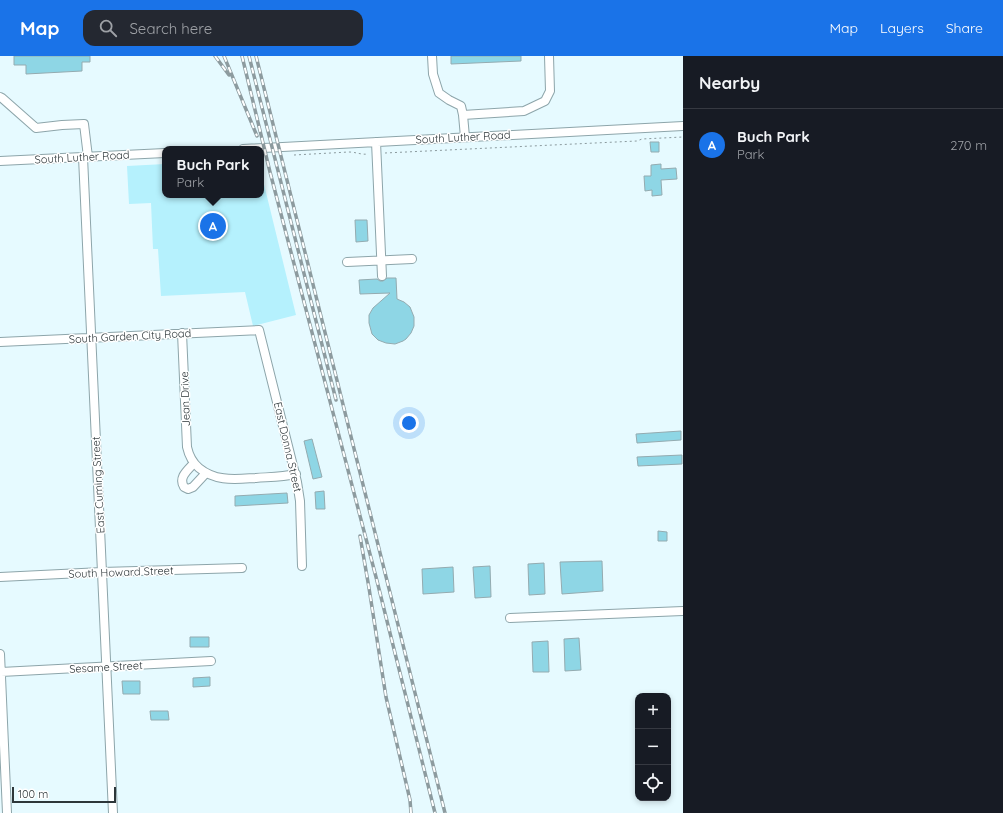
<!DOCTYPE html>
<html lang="en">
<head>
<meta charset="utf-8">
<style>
  :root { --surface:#171b24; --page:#242831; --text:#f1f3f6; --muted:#9ea1a6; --line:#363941; --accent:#1a73e8 }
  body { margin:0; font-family:Quicksand,sans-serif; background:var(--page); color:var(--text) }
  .controls { position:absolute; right:12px; bottom:12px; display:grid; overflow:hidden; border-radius:8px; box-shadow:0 2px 6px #0003 }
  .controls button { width:36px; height:36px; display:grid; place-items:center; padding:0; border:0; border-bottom:1px solid var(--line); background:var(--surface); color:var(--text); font:20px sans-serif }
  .scale { position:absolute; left:12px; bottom:10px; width:104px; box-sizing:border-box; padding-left:4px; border:2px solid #2d3639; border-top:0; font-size:11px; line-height:14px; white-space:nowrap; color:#2d3639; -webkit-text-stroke:3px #fff; paint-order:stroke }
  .you { position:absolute; left:409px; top:367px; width:14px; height:14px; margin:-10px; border:3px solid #fff; border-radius:50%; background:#1a73e8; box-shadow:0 0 0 6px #1a73e833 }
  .badge { display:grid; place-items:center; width:26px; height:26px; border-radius:50%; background:var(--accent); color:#fff; font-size:13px; font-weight:700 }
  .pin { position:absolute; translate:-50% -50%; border:2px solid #fff; box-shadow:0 1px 4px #0006 }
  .popup { position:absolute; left:162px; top:90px; width:102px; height:52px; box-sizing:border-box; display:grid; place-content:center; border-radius:8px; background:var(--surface); filter:drop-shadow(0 1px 3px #0005); font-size:13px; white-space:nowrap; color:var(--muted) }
  .popup b { font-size:15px; color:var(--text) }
  .popup::after { content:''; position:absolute; left:50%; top:100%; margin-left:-8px; border:8px solid transparent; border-top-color:var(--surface) }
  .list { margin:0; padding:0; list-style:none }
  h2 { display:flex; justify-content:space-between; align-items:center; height:52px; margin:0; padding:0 16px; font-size:17px }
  h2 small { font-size:13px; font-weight:400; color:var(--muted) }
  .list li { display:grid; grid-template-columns:26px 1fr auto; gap:12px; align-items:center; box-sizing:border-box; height:72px; padding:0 16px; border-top:1px solid var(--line) }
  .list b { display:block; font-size:15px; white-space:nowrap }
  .list p { margin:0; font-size:13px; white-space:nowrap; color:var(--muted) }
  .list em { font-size:13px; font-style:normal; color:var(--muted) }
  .icon { flex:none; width:22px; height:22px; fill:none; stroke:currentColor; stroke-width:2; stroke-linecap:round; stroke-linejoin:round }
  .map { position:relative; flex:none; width:683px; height:757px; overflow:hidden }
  header { display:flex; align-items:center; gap:24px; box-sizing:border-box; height:56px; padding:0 20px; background:var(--accent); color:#fff }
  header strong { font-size:19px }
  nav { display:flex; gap:22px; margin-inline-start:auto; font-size:14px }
  .search { width:280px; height:36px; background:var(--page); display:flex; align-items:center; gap:10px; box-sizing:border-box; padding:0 14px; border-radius:12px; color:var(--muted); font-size:15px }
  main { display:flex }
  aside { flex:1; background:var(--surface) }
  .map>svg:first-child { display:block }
  .green { fill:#b5f1fd }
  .building { fill:#8ed6e5; stroke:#94abb0 }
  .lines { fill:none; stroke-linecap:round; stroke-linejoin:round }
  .minor-casing { stroke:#8da5aa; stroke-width:10 }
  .path { stroke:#8b9a9e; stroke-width:1; stroke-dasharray:2 3; stroke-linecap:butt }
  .minor { stroke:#fff; stroke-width:8 }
  .rail-casing { stroke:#8d9b9f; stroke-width:3.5 }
  .rail { stroke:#fff; stroke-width:2; stroke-dasharray:6; stroke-linecap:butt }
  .labels { text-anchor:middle; stroke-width:3; stroke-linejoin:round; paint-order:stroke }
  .street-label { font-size:11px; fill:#2d3639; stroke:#fff }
</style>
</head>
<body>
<header>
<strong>Map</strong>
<div class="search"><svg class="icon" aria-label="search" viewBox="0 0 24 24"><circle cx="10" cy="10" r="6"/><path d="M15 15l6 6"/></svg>Search here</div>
<nav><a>Map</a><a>Layers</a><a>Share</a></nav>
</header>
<main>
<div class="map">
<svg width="683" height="757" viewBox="0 0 683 757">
  <rect width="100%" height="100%" fill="#e6faff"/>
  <!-- green -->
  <path class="green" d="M 165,108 L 165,139 L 261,139 L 261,116 L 296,259 L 253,270 L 245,236 L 161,240 L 158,193 L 153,193 L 151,147 L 129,148 L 127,110 Z"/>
  <!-- building -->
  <path class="building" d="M 14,0 L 90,0 L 90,6 L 82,6 L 82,15 L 26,18 L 26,9 L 14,9 Z
    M 451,0 L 521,0 L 521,5 L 451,8 Z
    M 650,86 L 659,86 L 659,96 L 651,96 Z
    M 661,108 L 661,113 L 676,112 L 677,123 L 661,124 L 662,139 L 652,140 L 652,134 L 645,135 L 644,120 L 651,120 L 651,109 Z
    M 355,164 L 367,164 L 368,185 L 356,186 Z
    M 387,222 L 396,222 L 397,243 L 404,246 L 410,251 L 414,261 L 414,270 L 411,277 L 406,283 L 403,285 L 395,288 L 386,287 L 378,284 L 372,278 L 369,267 L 369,259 L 373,252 L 390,237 L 360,238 L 359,224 L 377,223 L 380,225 L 383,225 Z
    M 681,375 L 681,384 L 637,387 L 636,378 Z
    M 312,383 L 322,421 L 313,423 L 304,385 Z
    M 682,399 L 682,408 L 638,410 L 637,401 Z
    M 324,435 L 325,453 L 316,453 L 315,436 Z
    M 287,437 L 288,447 L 235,450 L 235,440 Z
    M 658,475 L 667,476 L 667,485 L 658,485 Z
    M 602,505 L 603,535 L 562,538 L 560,506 Z
    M 544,507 L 545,538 L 529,539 L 528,508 Z
    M 490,510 L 491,541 L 475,542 L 473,511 Z
    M 453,511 L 454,536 L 423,538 L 422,513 Z
    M 190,581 L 209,581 L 209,591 L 190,591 Z
    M 579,582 L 581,614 L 565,615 L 564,583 Z
    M 548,585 L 549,616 L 533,616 L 532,586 Z
    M 210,621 L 210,630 L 193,631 L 193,622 Z
    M 122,625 L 140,625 L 140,638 L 123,638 Z
    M 150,655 L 168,655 L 169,664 L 151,664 Z"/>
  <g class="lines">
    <!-- minor casing -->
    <g class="minor-casing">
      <path id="minor" d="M 432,0 L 433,18 L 439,37 L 449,44 L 461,50 L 463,59 L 465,81
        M 0,41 L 2,42 L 36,72 L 62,69 L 84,68 L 88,101
        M 463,59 L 524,55 L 545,45 L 550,35 L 549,0
        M 376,86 L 382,220
        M 243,93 L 683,70
        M 83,101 L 113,757
        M 0,105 L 165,97
        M 347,206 L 412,203
        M 182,277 L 187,391 C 189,400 193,407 199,412 C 216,426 236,423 256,422 C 269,421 282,421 296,418
        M 0,286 L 259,274 L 297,426 L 300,445 L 302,510
        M 194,407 C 188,414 178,421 184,431 L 188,433 L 193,431 L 206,417
        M 0,521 L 102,516 L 242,512
        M 510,562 L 683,555
        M 0,598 L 7,757
        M 1,616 L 211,605"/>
    </g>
    <!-- path -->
    <path class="path" d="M 385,97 L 637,85 L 642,83 L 683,81
      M 294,99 L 349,96 C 356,96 361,99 368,98"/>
    <!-- minor -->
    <use href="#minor" class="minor"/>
    <!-- rail casing -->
    <g class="rail-casing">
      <path id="rail" d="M 215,0 L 229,19
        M 224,0 L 257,80
        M 242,0 L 270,116 L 376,521 L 435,757
        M 249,0 L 336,344
        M 256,0 L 445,757
        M 360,480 L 369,532 L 386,641 L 407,731 L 410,744 L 411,757"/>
    </g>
    <!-- rail -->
    <use href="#rail" class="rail"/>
  </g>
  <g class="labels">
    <!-- street labels -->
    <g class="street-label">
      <text transform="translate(463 81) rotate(-3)" y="4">South Luther Road</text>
      <text transform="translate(82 101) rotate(-3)" y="4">South Luther Road</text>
      <text transform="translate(130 280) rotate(-3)" y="4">South Garden City Road</text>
      <text transform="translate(185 343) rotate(-92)" y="4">Jean Drive</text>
      <text transform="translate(288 391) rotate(77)" y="4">East Donna Street</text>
      <text transform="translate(98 429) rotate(-93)" y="4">East Cuming Street</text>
      <text transform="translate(121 516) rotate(-2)" y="4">South Howard Street</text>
      <text transform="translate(106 611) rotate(-3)" y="4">Sesame Street</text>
    </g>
  </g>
</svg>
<div class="controls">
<button>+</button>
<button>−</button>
<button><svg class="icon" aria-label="locate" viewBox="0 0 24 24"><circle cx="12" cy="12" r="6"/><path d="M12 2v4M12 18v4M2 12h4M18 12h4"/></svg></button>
</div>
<div class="scale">100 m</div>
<div class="you"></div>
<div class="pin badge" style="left:213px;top:170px">A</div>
<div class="popup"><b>Buch Park</b>Park</div>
</div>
<aside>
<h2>Nearby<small></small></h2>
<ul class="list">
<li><span class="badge">A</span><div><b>Buch Park</b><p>Park</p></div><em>270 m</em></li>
</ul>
</aside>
</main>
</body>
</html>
